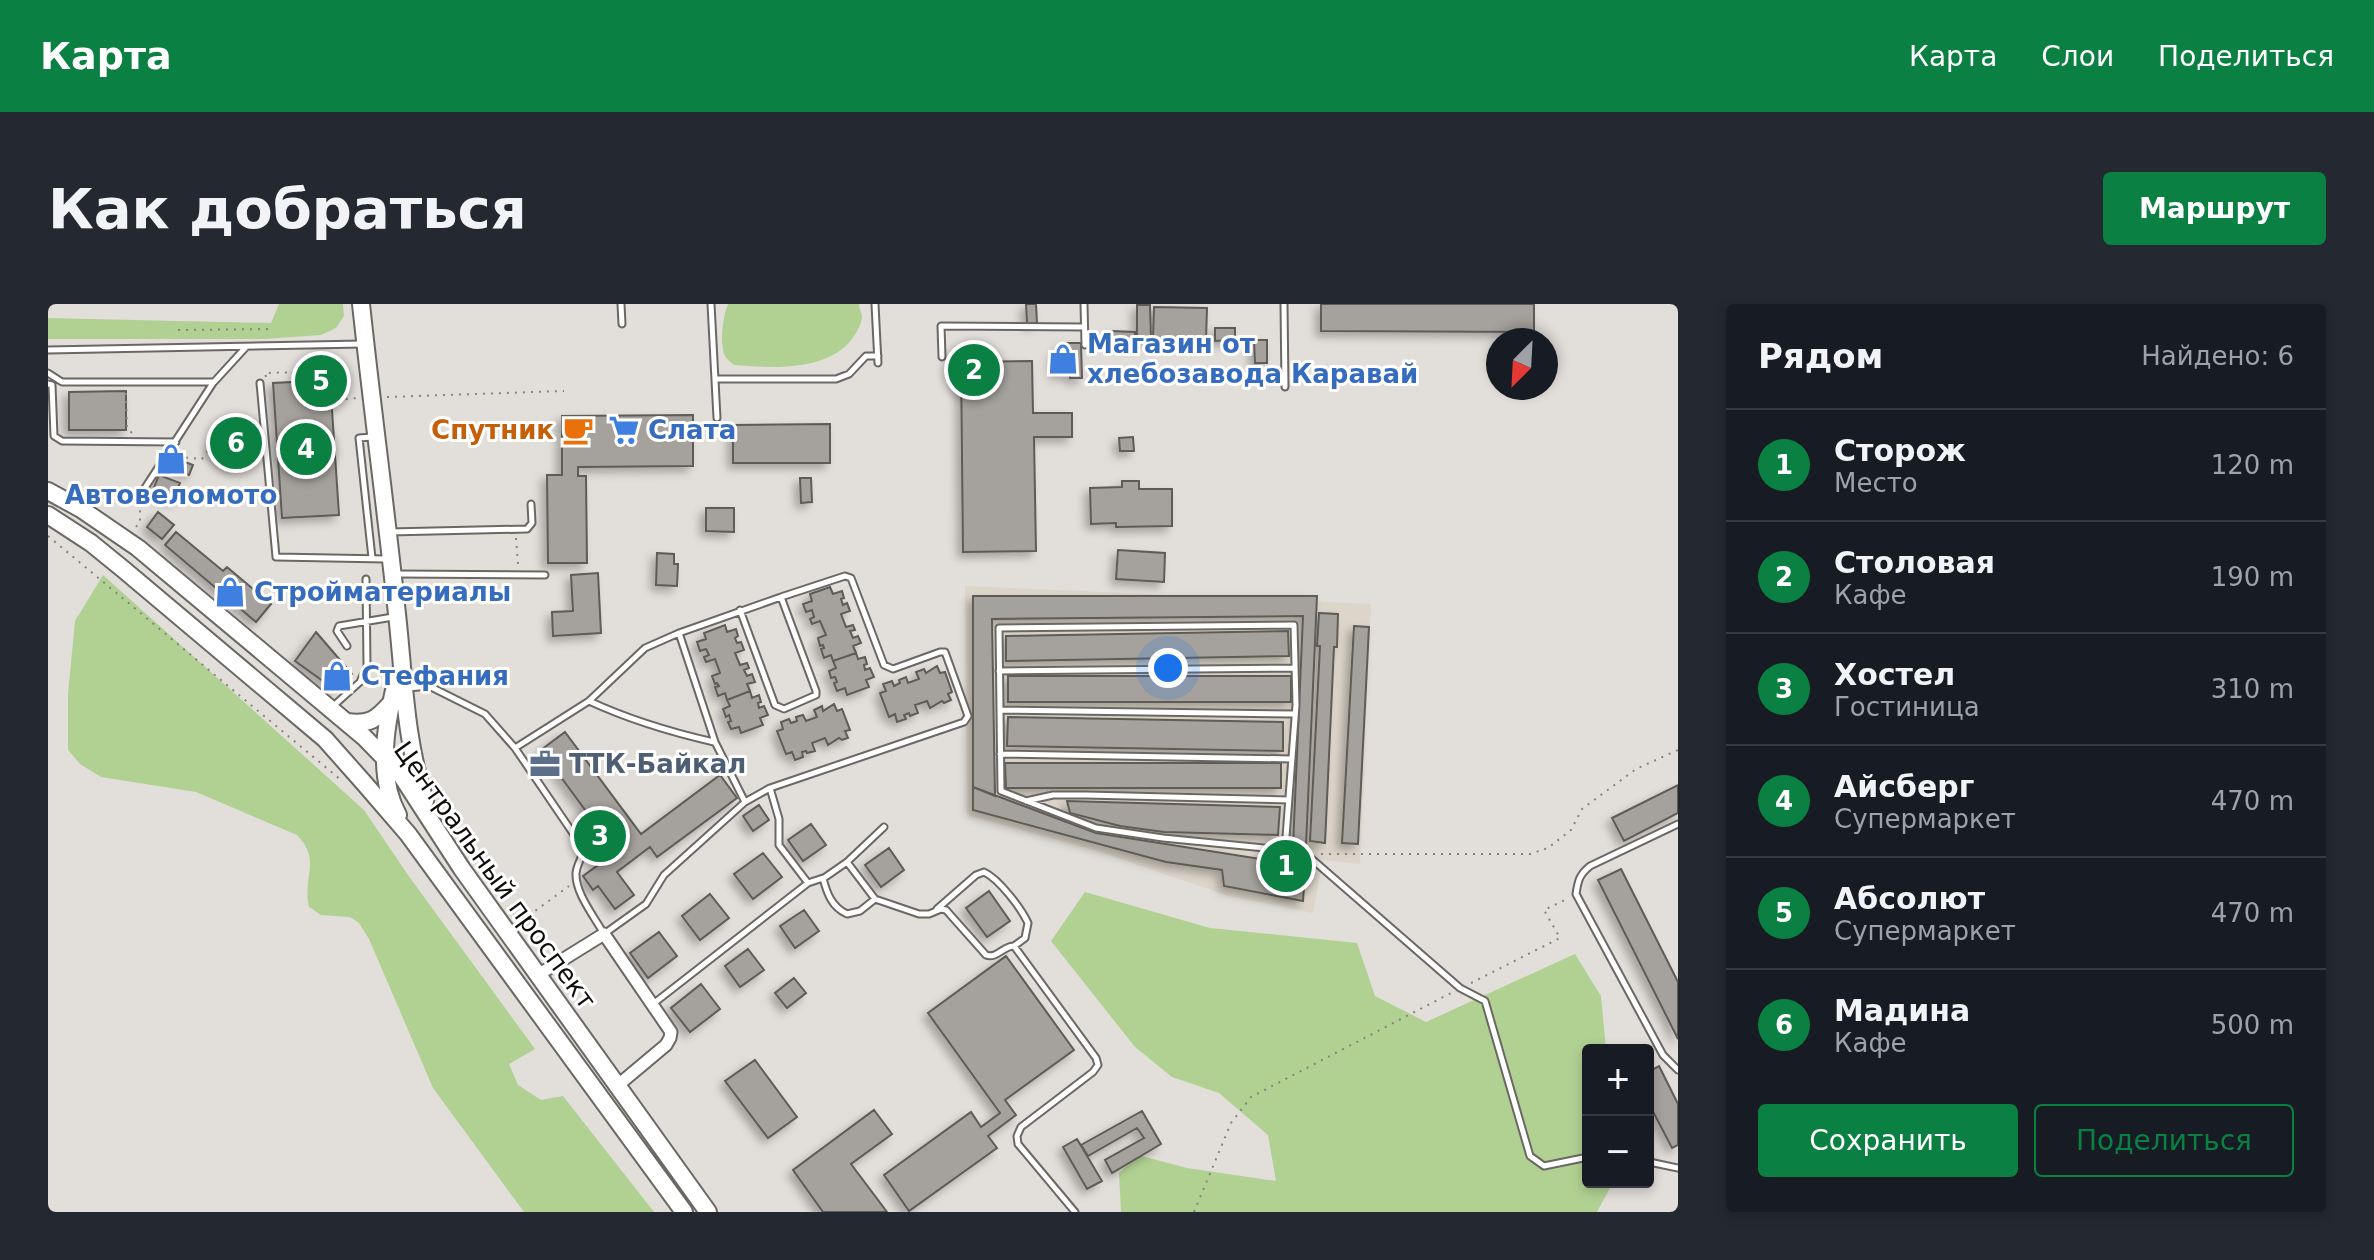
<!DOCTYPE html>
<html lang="ru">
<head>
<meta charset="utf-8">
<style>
  :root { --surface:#171b24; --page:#242831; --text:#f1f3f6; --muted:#9ea1a6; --line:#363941; --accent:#0b8043 }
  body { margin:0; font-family:"DejaVu Sans",sans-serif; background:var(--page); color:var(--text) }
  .controls { position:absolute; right:24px; bottom:24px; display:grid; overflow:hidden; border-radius:8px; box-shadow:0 4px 12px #0003 }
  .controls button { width:72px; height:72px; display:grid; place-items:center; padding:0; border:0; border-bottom:2px solid var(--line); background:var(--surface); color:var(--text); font:40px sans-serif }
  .compass { position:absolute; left:1438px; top:24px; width:72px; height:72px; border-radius:50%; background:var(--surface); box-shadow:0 4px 12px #0003; rotate:204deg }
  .you { position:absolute; left:1120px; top:364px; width:28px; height:28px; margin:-20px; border:6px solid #fff; border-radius:50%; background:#1a73e8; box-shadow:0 0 0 12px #1a73e833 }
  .badge { display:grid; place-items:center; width:52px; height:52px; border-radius:50%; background:var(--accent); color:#fff; font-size:26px; font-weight:700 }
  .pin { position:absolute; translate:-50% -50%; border:4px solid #fff; box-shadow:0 2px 8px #0006 }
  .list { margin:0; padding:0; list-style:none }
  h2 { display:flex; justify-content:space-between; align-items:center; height:104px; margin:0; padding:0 32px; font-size:34px }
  h2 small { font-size:26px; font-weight:400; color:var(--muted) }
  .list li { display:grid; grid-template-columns:52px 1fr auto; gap:24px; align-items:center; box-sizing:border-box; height:112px; padding:0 32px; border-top:2px solid var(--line) }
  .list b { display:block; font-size:30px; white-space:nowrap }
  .list p { margin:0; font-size:26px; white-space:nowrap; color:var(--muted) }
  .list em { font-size:26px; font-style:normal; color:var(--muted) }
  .actions { display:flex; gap:16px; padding:24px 32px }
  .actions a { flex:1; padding:18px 0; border:2px solid var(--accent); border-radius:8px; text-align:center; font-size:28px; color:var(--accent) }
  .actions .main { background:var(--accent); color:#fff }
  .map { position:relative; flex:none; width:1630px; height:908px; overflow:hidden; border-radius:8px }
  header { display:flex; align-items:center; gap:48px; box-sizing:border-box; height:112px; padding:0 40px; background:var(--accent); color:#fff }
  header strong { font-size:38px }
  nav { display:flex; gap:44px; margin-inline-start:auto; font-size:28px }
  .intro { display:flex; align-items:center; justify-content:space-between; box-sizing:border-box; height:192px; padding:0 48px }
  h1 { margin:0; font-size:56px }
  .button { padding:20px 36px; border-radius:8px; background:var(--accent); color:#fff; font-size:28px; font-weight:700 }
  main { display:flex; gap:48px; padding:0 48px }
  aside { flex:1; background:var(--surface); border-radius:8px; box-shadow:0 4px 12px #0003 }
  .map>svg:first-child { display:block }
  .built { fill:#ddd5ca }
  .green { fill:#b1d193 }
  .building { fill:#a5a29d; stroke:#5e5b57; stroke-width:2; filter:url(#shadow) }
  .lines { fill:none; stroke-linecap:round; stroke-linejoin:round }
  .service-casing { stroke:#6b6864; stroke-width:9 }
  .minor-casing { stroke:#6b6864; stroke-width:15 }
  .secondary-casing { stroke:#6b6864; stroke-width:20 }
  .path { stroke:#868380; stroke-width:2; stroke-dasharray:2 6; stroke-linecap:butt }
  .service { stroke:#fff; stroke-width:5 }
  .minor { stroke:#fff; stroke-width:11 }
  .secondary { stroke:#fff; stroke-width:16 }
  .labels { text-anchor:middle; stroke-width:6; stroke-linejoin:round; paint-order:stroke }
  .shop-label { font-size:26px; font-weight:bold; fill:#366cbe; stroke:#fff; text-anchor:start }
  .food-label { font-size:26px; font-weight:bold; fill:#c56008; stroke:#fff; text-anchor:end }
  .service-label { font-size:26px; font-weight:bold; fill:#4e5e75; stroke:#fff; text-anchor:start }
  .street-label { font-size:26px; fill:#0d0c0a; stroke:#fff }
</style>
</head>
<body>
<header>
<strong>Карта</strong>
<nav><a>Карта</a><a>Слои</a><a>Поделиться</a></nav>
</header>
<div class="intro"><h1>Как добраться</h1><a class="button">Маршрут</a></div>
<main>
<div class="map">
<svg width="1630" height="908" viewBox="0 0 1630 908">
  <defs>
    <filter id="shadow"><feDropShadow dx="-5" dy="5" stdDeviation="4" flood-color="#0004"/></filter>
  </defs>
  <rect width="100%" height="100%" fill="#e2deda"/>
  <!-- built -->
  <path class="built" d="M 917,282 L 1323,300 L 1312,560 L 1275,556 L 1265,609 L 1181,592 L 1046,546 L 919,511 Z"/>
  <!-- green -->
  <path class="green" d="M 231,0 L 295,0 L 296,12 L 288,24 L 273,31 L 216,35 L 0,35 L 0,14 L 223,19 Z
    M 680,0 L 811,0 C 811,4 813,8 814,12 C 814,20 808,29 804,35 C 779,68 723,64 686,61 C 683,58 679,56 677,52 C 671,39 675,12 680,0 Z
    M 55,271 L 316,506 L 360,571 L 487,745 L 461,760 L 470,781 L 493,796 L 515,792 L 606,908 L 476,908 L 385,784 L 321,635 L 311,619 L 302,613 L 273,611 L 261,603 C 254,573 274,557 249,531 L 148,488 L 53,473 L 32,460 L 20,446 L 20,390 L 27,317 Z
    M 1037,588 L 1162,624 L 1309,639 L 1327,692 L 1378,718 L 1527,650 L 1553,692 L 1558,746 L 1540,746 L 1540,878 L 1565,878 L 1549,908 L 1073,908 L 1071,869 L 1090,851 L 1139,864 L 1228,877 L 1220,831 L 1171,789 L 1124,773 L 1087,743 L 1003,637 Z"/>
  <!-- building -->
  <path class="building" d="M 978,0 L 988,0 L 989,19 L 979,19 Z
    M 1273,0 L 1486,0 L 1486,28 L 1273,27 Z
    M 1089,1 L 1102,1 L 1103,35 L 1089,35 Z
    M 1106,3 L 1159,4 L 1158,36 L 1105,35 Z
    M 1167,24 L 1187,24 L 1187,33 L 1184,33 L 1184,36 L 1167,37 Z
    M 1064,27 L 1087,28 L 1087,39 L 1064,38 Z
    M 1206,36 L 1219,36 L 1219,59 L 1207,59 Z
    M 1013,39 L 1033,39 L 1034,74 L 1022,74 L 1022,69 L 1007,70 L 1006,48 L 1013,48 Z
    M 984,57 L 985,109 L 1024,109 L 1024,133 L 986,133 L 988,247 L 915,248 L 913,58 Z
    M 282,76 L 291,211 L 234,214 L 225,79 Z
    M 78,87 L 78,126 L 21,126 L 21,88 Z
    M 645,111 L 645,162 L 530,163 L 530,172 L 538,172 L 539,259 L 500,259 L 499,171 L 514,171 L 514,112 Z
    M 782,120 L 782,159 L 685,159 L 685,121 Z
    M 174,127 L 199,145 L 185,163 L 161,145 Z
    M 1085,133 L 1086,147 L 1072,147 L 1071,134 Z
    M 127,154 L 145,161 L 141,171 L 117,162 L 120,156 Z
    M 111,171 L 132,179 L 125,196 L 104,188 Z
    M 752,174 L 763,174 L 764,198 L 753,199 Z
    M 1074,177 L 1091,177 L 1091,185 L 1124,185 L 1124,222 L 1068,223 L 1068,219 L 1043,220 L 1042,184 L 1074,183 Z
    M 658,204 L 686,204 L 686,228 L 658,227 Z
    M 110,208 L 126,221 L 114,235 L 99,223 Z
    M 128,228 L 175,267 L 179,263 L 223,300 L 208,318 L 117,241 Z
    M 1070,246 L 1117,249 L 1116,278 L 1068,275 Z
    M 609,249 L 626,250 L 626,260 L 630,260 L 629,282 L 608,281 Z
    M 550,269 L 553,329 L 505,332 L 504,308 L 525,307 L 523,271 Z
    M 782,283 L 785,290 L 794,287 L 796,294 L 793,295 L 795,301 L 799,299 L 802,307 L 793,310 L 798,323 L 805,321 L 807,326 L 802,327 L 805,334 L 810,332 L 813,339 L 805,342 L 808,349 L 785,357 L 783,351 L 776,354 L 773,345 L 776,344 L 775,341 L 772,342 L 770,334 L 778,331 L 772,317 L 764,320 L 762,315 L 766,313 L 764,306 L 758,308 L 755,300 L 764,297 L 762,290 Z
    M 925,292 L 1269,292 L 1258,542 L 1245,542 L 1255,312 L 944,315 L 947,492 L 925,483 Z
    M 1271,309 L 1290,310 L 1289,343 L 1286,343 L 1277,539 L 1262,537 L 1272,342 L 1269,342 Z
    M 677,321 L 679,328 L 688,325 L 690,332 L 687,334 L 689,339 L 693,338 L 696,346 L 687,349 L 692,361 L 699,359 L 701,364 L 696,366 L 699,372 L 704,370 L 707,378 L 699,380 L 702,387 L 679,396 L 677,389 L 670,392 L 667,383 L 671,382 L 669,379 L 667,380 L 664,372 L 672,369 L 667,355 L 658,358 L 656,353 L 661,351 L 658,345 L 652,347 L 649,338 L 658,335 L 656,329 Z
    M 1306,322 L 1321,323 L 1310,540 L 1294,539 Z
    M 1240,327 L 1241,352 L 958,357 L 958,332 Z
    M 268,328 L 304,370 L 286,385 L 247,357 Z
    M 808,349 L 810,355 L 817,353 L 819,360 L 816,361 L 817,366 L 822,364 L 826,373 L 818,376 L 821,383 L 799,391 L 797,384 L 789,387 L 786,379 L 789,378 L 787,373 L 783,374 L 781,367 L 788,364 L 785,357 Z
    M 889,362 L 892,369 L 897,368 L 904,388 L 900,390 L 903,396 L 896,399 L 894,397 L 882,404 L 879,397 L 867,401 L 870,409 L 862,412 L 861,409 L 856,411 L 858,415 L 849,418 L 847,410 L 841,413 L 832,389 L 838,387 L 835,380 L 844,377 L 846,382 L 852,379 L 851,376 L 858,373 L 860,379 L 871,375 L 868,368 L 876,365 L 878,369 Z
    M 960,372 L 1243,372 L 1243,398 L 960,398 Z
    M 702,387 L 704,394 L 711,391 L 713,398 L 710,399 L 711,404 L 716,402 L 720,411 L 712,414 L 715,421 L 693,429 L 691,423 L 683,425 L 680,418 L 683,417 L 681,411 L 678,413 L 675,405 L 682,402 L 679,396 Z
    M 786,400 L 789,407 L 794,405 L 802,426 L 797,427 L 800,434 L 794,436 L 791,434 L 780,441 L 777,434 L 764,439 L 767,447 L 759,449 L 758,447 L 754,448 L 755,453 L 747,456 L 744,448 L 738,450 L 729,427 L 735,425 L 733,418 L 741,415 L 743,419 L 749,417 L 748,413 L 755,411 L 758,417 L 769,413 L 766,406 L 774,402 L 775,407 Z
    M 960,413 L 1235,418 L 1235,447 L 959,442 Z
    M 517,428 L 593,530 L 672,471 L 689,494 L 609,553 L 602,543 L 569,568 L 586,591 L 567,605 L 550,582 L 545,586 L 535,572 L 568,548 L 493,446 Z
    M 957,459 L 1233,459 L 1233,484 L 958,484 Z
    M 1630,481 L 1630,509 L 1576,537 L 1564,514 Z
    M 925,483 L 1048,529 L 1219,556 L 1217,570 L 1256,583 L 1255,597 L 1176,582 L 1174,566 L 1118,558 L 925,506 Z
    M 1019,497 L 1232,503 L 1230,531 L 1116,528 L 1072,522 L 1022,509 Z
    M 711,501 L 721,516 L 705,527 L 695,512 Z
    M 763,520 L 778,541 L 755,557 L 740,536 Z
    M 841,544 L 856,566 L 833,583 L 817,561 Z
    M 715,549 L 734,573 L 705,595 L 686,570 Z
    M 1228,551 L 1251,556 L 1247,572 L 1225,567 Z
    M 1573,565 L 1630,678 L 1630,735 L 1550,576 Z
    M 941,587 L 962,617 L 939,633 L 918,604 Z
    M 662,590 L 681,614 L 652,636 L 634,612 Z
    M 756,606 L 771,627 L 747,644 L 732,622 Z
    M 611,628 L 629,652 L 600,674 L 582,649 Z
    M 700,645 L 716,666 L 692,683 L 677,662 Z
    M 958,652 L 1026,746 L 957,796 L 968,811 L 940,832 L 949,844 L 861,907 L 836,871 L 923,808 L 933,823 L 952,809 L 880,709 Z
    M 746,674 L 758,689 L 739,704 L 727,689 Z
    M 653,680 L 672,705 L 642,728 L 623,704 Z
    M 707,756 L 749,813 L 720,834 L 677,777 Z
    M 1611,762 L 1630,800 L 1630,841 L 1624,844 L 1600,798 L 1600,768 Z
    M 826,806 L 844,830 L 803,860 L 839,908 L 775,908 L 745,866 Z
    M 1094,807 L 1113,840 L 1064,869 L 1057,856 L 1096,834 L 1089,824 L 1040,852 L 1033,841 Z
    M 1029,835 L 1054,877 L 1039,885 L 1015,843 Z"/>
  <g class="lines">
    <!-- service casing -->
    <g class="service-casing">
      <path id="service" d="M 573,0 L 574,20
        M 663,0 L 669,114
        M 827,0 L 830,59
        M 1036,0 L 1037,41
        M 1236,0 L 1237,83
        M 0,46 L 315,40
        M 894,53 L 893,22 L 1036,23
        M 0,69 L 14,78 L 166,78 L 198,43
        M 667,75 L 788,75 L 801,70 L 818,52 L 830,52
        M 212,79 L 228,253 L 338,255
        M 0,80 L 4,81 L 6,132 L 14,137 L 128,138
        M 324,133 L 311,134 L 324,254
        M 93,190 L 165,79
        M 341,228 L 479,225 L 484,219 L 483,200
        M 350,270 L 497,271
        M 692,306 L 727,401 L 736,405 L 768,391 L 768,387 L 733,293 L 797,272 L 803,274 L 836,361 L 845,365 L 892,348 L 897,348 L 920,412 L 916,418 L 722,484 L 731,515 L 731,541 L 760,579
        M 299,342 L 289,327 L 291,322 L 345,313
        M 951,367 L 1247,364
        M 360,384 L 381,382 L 437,410 L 467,444 L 535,544 C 535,554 529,559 528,569 C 527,589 546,612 556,630 L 598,600 L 616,571 L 697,498 L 667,438 L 631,329 L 733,293
        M 541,397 L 597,344 L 631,329
        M 283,404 L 312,378 L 319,362 L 318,275
        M 952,406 L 1247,410
        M 467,444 L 541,397 C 582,416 622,428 666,438
        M 952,450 L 1244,455
        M 978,497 L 1005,491 L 1038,491 L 1241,496
        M 697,498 L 722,484
        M 1630,520 L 1542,562 C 1531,571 1530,577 1528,590 L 1615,751 L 1630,766
        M 1237,546 L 1115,534 L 1048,524 L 953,487 L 951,324 L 1246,321 L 1248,401 L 1237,546 L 1258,550 L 1412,684 L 1437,697 L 1482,852 L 1496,862 L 1540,853
        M 799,558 L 827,595 L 871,610 L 881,610 L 893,605 L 898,606 L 938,651 C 949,655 955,642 966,642 L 1048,754 L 1050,761 L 1045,768 L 973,823 L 969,832 L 970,840 L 1027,908
        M 776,574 L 799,558 L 836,523
        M 889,605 L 928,571 L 936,568 C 951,575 973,604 980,619 L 977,634 L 966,642
        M 605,700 L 760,579 L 775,574 C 779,590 784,603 799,610 L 812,607 L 827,595
        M 1600,856 L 1606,859 L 1630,864"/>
    </g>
    <!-- minor casing -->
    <g class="minor-casing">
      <path id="minor" d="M 490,671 L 556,630 L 623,728 L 622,734 L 618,741 L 569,782"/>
    </g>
    <!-- secondary casing -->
    <g class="secondary-casing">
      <path id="secondary" d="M 313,0 C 324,103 338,206 349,310 C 356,373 357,436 377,497
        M 0,187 L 33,205 L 90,244 L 316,433 L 353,471 L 414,565 L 660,908
        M 0,211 L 43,239 L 75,265 L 277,435 L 316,479 L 360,530 L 636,908
        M 299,418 C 321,421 328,416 343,399
        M 350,511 C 327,469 339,413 350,370"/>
    </g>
    <!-- path -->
    <path class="path" d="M 130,26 L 223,25
      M 218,73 L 217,69 L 288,67 L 290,96 L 309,94
      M 78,89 L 79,124 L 84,129
      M 339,93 L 516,87
      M 130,153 L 154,155 L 174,127 L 201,147 L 210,147
      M 88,223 L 92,218 L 92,199
      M 0,232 L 293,476
      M 468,234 L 470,260
      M 1273,550 L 1482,550 L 1500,544 L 1523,526 L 1534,505 L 1588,465 L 1630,446
      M 464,608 L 472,618 L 521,582
      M 1423,679 L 1512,634 L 1496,606 L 1519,595
      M 1146,908 L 1183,819 L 1203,793 L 1403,689"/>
    <!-- service -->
    <use href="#service" class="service"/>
    <!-- minor -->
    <use href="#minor" class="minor"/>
    <!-- secondary -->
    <use href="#secondary" class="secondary"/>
  </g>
  <!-- icons -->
  <defs>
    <g id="shop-bare" transform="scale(2.4)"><path d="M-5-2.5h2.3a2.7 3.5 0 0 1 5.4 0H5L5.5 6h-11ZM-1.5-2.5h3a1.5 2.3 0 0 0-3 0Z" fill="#3f7fe0" stroke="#fff" stroke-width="2.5" paint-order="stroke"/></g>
    <g id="cafe-bare" transform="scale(2.4)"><path d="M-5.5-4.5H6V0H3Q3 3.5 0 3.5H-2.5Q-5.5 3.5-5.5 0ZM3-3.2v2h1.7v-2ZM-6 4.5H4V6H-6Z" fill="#e8710a" stroke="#fff" stroke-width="2.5" paint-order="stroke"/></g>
    <g id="supermarket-bare" transform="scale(2.4)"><path d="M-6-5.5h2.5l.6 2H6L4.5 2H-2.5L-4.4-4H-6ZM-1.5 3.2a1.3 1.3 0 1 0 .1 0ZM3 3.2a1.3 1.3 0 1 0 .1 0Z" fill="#3f7fe0" stroke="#fff" stroke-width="2.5" paint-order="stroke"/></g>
    <g id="office-bare" transform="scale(2.4)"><path d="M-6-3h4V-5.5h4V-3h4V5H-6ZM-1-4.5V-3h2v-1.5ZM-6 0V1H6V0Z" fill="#5c6f8a" stroke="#fff" stroke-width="2.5" paint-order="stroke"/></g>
  </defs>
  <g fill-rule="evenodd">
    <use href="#shop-bare" x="1015" y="55"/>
    <use href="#cafe-bare" x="530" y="126"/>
    <use href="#supermarket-bare" x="576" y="126"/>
    <use href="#shop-bare" x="123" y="155"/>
    <use href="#shop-bare" x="182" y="288"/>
    <use href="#shop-bare" x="289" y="372"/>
    <use href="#office-bare" x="497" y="460"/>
  </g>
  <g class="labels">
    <!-- shop labels -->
    <g class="shop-label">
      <text x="1039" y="49">Магазин от<tspan x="1039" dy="30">хлебозавода Каравай</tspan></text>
      <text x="600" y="135">Слата</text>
      <text x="123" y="200" text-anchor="middle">Автовеломото</text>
      <text x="206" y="297">Стройматериалы</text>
      <text x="313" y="381">Стефания</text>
    </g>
    <!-- food labels -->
    <g class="food-label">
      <text x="506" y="135">Спутник</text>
    </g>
    <!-- service labels -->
    <g class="service-label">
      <text x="521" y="469">ТТК-Байкал</text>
    </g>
    <!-- street labels -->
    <g class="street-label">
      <text transform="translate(447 571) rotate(54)" y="9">Центральный проспект</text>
    </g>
  </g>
</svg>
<div class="controls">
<button>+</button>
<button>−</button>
</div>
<svg class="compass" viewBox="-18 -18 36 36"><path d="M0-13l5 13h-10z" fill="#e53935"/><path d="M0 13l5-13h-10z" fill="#9ea1a6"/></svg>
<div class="you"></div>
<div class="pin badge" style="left:1238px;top:562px">1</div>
<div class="pin badge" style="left:926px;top:66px">2</div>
<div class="pin badge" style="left:552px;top:532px">3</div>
<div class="pin badge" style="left:258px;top:145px">4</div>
<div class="pin badge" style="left:273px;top:77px">5</div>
<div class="pin badge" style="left:188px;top:139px">6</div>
</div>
<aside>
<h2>Рядом<small>Найдено: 6</small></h2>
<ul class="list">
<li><span class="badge">1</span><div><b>Сторож</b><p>Место</p></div><em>120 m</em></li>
<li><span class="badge">2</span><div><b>Столовая</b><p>Кафе</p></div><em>190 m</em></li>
<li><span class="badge">3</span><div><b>Хостел</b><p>Гостиница</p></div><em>310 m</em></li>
<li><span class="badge">4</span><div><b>Айсберг</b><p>Супермаркет</p></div><em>470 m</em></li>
<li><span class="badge">5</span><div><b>Абсолют</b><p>Супермаркет</p></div><em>470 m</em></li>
<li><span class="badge">6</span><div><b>Мадина</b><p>Кафе</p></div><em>500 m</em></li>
</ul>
<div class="actions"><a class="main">Сохранить</a><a>Поделиться</a></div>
</aside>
</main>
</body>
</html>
